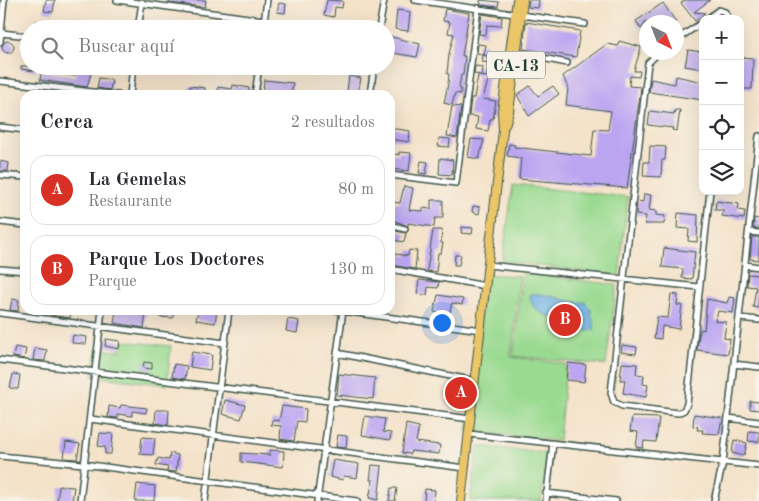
<!DOCTYPE html>
<html lang="es">
<head>
<meta charset="utf-8">
<style>
  :root { --surface:#fff; --page:#f2f2f3; --text:#2b2b33; --muted:#7c7c81; --line:#e1e1e2; --accent:#d93025 }
  body { margin:0; font-family:"Old Standard TT",serif; background:var(--page); color:var(--text) }
  .controls { position:absolute; right:15px; top:15px; display:grid; overflow:hidden; border-radius:10px; box-shadow:0 5px 20px #0002 }
  .controls button { width:45px; height:45px; display:grid; place-items:center; padding:0; border:0; border-bottom:1px solid var(--line); background:var(--surface); color:var(--text); font:25px sans-serif }
  .compass { position:absolute; left:639px; top:15px; width:45px; height:45px; border-radius:50%; background:var(--surface); box-shadow:0 5px 20px #0002; rotate:138deg }
  .you { position:absolute; left:441px; top:322px; width:18px; height:18px; margin:-12px; border:4px solid #fff; border-radius:50%; background:#1a73e8; box-shadow:0 0 0 8px #1a73e833 }
  .badge { display:grid; place-items:center; width:32px; height:32px; border-radius:50%; background:var(--accent); color:#fff; font-size:16px; font-weight:700 }
  .pin { position:absolute; translate:-50% -50%; border:2px solid #fff; box-shadow:0 1px 5px #0006 }
  .list { margin:0; padding:0; list-style:none }
  h2 { display:flex; justify-content:space-between; align-items:center; height:65px; margin:0; padding:0 20px; font-size:21px }
  h2 small { font-size:16px; font-weight:400; color:var(--muted) }
  .list li { display:grid; grid-template-columns:32px 1fr auto; gap:15px; align-items:center; box-sizing:border-box; height:70px; margin:0 10px 10px; padding:0 10px; border:1px solid var(--line); border-radius:15px }
  .list b { display:block; font-size:19px; white-space:nowrap }
  .list p { margin:0; font-size:16px; white-space:nowrap; color:var(--muted) }
  .list em { font-size:16px; font-style:normal; color:var(--muted) }
  .icon { flex:none; width:28px; height:28px; fill:none; stroke:currentColor; stroke-width:2; stroke-linecap:round; stroke-linejoin:round }
  .map { position:relative; flex:none; width:759px; height:501px; overflow:hidden }
  .search { position:absolute; background:var(--surface); box-shadow:0 5px 20px #0002; left:20px; top:20px; width:375px; height:55px; display:flex; align-items:center; gap:12px; box-sizing:border-box; padding:0 18px; border-radius:28px; color:var(--muted); font-size:19px }
  .panel { position:absolute; background:var(--surface); box-shadow:0 5px 20px #0002; left:20px; top:90px; width:375px; height:225px; border-radius:15px }
  .map>svg:first-child { display:block }
  .green { fill:#9ada90; stroke:#5c8c62 }
  .water { fill:#6eb0e3; stroke:#46768c }
  .building { fill:#bba5f1 }
  .lines { fill:none; stroke-linecap:round; stroke-linejoin:round }
  .minor-casing { stroke:#3f564a; stroke-width:8 }
  .primary-casing { stroke:#3f564a; stroke-width:10 }
  .minor { stroke:#fff; stroke-width:5 }
  .primary { stroke:#eac669; stroke-width:8 }
  .labels { text-anchor:middle; stroke-width:4; stroke-linejoin:round; paint-order:stroke }
  .shield { fill:#f7f3e8; stroke:#60746a; stroke-width:1 }
  .shield-label { font-size:16px; font-weight:bold; fill:#1f3d34 }
</style>
</head>
<body>
<div class="map">
<svg width="759" height="501" viewBox="0 0 759 501">
  <rect width="100%" height="100%" fill="#f7f3e8"/>
  <filter id="ink" filterUnits="userSpaceOnUse"><feTurbulence type="fractalNoise" baseFrequency=".02" numOctaves="2"/><feDisplacementMap in="SourceGraphic" scale="10" xChannelSelector="R" yChannelSelector="G"/><feConvolveMatrix kernelMatrix="1 2 1 2 8 2 1 2 1" color-interpolation-filters="sRGB"/></filter>
  <filter id="wash" filterUnits="userSpaceOnUse"><feTurbulence type="fractalNoise" baseFrequency=".0096" numOctaves="4" result="noise"/><feDisplacementMap in="SourceGraphic" scale="20" xChannelSelector="R" yChannelSelector="G"/><feGaussianBlur stdDeviation="1.12" result="paint"/><feColorMatrix in="noise" values="0 0 0 0 0 0 0 0 0 0 0 0 0 0 0 0 0 1.4 0 .05"/><feComposite in="paint" operator="in"/></filter>
  <g filter="url(#wash)">
    <rect width="100%" height="100%" fill="#f4e2c9"/>
    <!-- green -->
    <path class="green" d="M 513,185 L 628,197 L 619,276 L 502,261 Z
      M 523,273 L 617,285 L 606,365 L 513,356 Z
      M 485,274 L 520,276 L 511,357 L 566,364 L 559,441 L 467,431 Z
      M 123,341 L 171,346 L 167,385 L 93,376 L 96,349 L 119,351 Z
      M 478,446 L 547,453 L 541,501 L 470,501 Z"/>
    <!-- water -->
    <path class="water" d="M 530,294 C 549,292 566,304 585,302 L 591,310 C 590,318 596,322 594,330 L 587,331 L 581,326 L 577,327 L 566,316 L 560,314 L 553,318 C 541,313 530,309 530,294 Z"/>
    <g id="blocks">
      <!-- building -->
      <path class="building" d="M 46,0 L 55,0 L 53,12 L 44,11 Z
        M 170,0 L 206,0 L 205,7 L 169,3 Z
        M 327,0 L 343,1 L 342,8 L 335,7 L 334,17 L 324,15 Z
        M 480,0 L 499,2 L 498,7 L 481,5 Z
        M 529,0 L 539,0 L 538,8 L 528,7 Z
        M 685,0 L 710,0 L 694,12 L 705,13 L 695,21 L 681,3 Z
        M 279,3 L 286,4 L 285,13 L 277,12 Z
        M 663,3 L 676,22 L 646,22 L 641,29 L 636,21 Z
        M 445,9 L 469,13 L 462,56 L 465,56 L 463,75 L 461,75 L 459,88 L 461,89 L 461,94 L 455,93 L 452,105 L 444,103 L 448,84 L 449,74 L 447,74 L 449,54 L 454,34 L 448,33 L 450,22 L 443,21 Z
        M 397,10 L 410,12 L 408,31 L 395,29 Z
        M 482,14 L 502,17 L 501,26 L 487,25 L 486,35 L 479,34 Z
        M 36,21 L 55,26 L 55,29 L 34,29 Z
        M 526,22 L 580,31 L 576,57 L 523,49 Z
        M 388,36 L 420,44 L 417,57 L 386,52 Z
        M2 47a6 6 0 1 1 12 0a6 6 0 1 1-12 0Z
        M 619,41 L 641,47 L 634,71 L 640,71 L 639,77 L 630,76 L 629,86 L 641,87 L 627,188 L 519,179 L 521,158 L 507,156 L 509,144 L 515,145 L 514,147 L 591,156 L 594,129 L 608,130 L 611,111 L 566,105 L 568,88 L 563,76 L 607,44 L 618,46 Z
        M 478,44 L 486,45 L 484,55 L 477,53 Z
        M 688,50 L 703,52 L 703,69 L 685,66 Z
        M 483,55 L 493,57 L 492,63 L 482,62 Z
        M 740,57 L 753,58 L 752,89 L 740,89 Z
        M 21,66 L 36,66 L 35,71 L 21,69 Z
        M 76,66 L 93,66 L 87,87 L 40,80 L 42,68 L 49,69 L 49,72 L 75,76 Z
        M 343,66 L 352,66 L 351,74 L 342,72 Z
        M 475,66 L 483,67 L 482,75 L 474,74 Z
        M 349,76 L 361,78 L 358,93 L 347,91 Z
        M 478,76 L 489,77 L 483,99 L 496,101 L 493,119 L 490,119 L 488,131 L 476,129 L 478,117 L 469,116 L 471,98 L 474,98 Z
        M 676,76 L 703,82 L 703,100 L 649,92 L 651,79 L 675,84 Z
        M 99,78 L 112,80 L 110,90 L 97,88 Z
        M 264,80 L 293,83 L 291,95 L 263,94 Z
        M 233,85 L 249,88 L 249,95 L 217,95 L 218,87 L 232,89 Z
        M 190,86 L 205,88 L 204,95 L 189,95 Z
        M 530,86 L 538,96 L 553,86 L 559,94 L 529,116 L 517,95 Z
        M 452,106 L 461,107 L 457,138 L 447,136 Z
        M 675,110 L 680,110 L 677,131 L 672,130 L 673,128 L 648,125 L 650,111 L 674,114 Z
        M 390,128 L 410,131 L 409,142 L 390,139 Z
        M 439,138 L 450,139 L 449,147 L 438,146 Z
        M 471,139 L 484,140 L 479,159 L 468,157 Z
        M 650,146 L 666,147 L 665,160 L 662,160 L 661,177 L 643,176 L 644,162 L 649,162 Z
        M 399,152 L 411,153 L 409,171 L 390,169 L 390,153 L 399,155 Z
        M 440,158 L 453,160 L 452,175 L 439,174 Z
        M 0,161 L 9,163 L 8,171 L 0,171 Z
        M 421,161 L 428,162 L 426,174 L 419,173 Z
        M 404,186 L 413,188 L 409,210 L 423,211 L 423,208 L 431,209 L 431,200 L 443,200 L 443,218 L 435,218 L 434,227 L 408,223 L 408,226 L 390,219 L 390,202 L 400,203 Z
        M 644,194 L 651,195 L 649,210 L 656,211 L 656,215 L 665,216 L 664,224 L 645,224 L 646,216 L 636,215 L 637,201 L 643,202 Z
        M 716,201 L 739,204 L 738,210 L 745,211 L 744,219 L 722,216 L 723,210 L 715,210 Z
        M 473,206 L 480,207 L 479,214 L 472,212 Z
        M 678,213 L 698,215 L 697,242 L 688,241 L 689,229 L 677,228 Z
        M 754,218 L 759,219 L 759,229 L 753,228 Z
        M 462,227 L 473,228 L 472,234 L 461,233 Z
        M 390,230 L 406,233 L 404,242 L 390,239 Z
        M 433,230 L 442,230 L 441,243 L 443,243 L 441,253 L 438,253 L 436,272 L 427,271 Z
        M 752,237 L 759,237 L 759,260 L 750,259 Z
        M 664,248 L 695,252 L 692,279 L 682,278 L 683,269 L 662,267 Z
        M 409,250 L 417,251 L 415,269 L 390,265 L 390,253 L 408,256 Z
        M 455,255 L 461,255 L 459,265 L 454,265 Z
        M 748,274 L 758,275 L 759,308 L 753,307 L 756,287 L 747,286 Z
        M 419,280 L 439,282 L 438,288 L 428,287 L 427,295 L 417,294 Z
        M 671,294 L 678,295 L 677,305 L 682,305 L 679,329 L 662,326 L 661,339 L 654,338 L 657,317 L 668,318 Z
        M 438,295 L 463,299 L 462,305 L 452,303 L 449,315 L 434,312 Z
        M 729,297 L 735,298 L 733,313 L 718,311 L 715,321 L 726,322 L 724,338 L 730,339 L 728,354 L 697,350 L 699,335 L 701,329 L 704,330 L 707,299 L 727,303 Z
        M 12,299 L 19,300 L 18,311 L 10,310 Z
        M 51,310 L 71,310 L 70,318 L 50,315 Z
        M 116,310 L 146,312 L 144,328 L 114,323 Z
        M 160,310 L 174,310 L 173,318 L 159,317 Z
        M 198,310 L 217,310 L 215,323 L 196,320 Z
        M 288,319 L 299,321 L 297,333 L 286,331 Z
        M 73,335 L 87,337 L 86,344 L 72,343 Z
        M 106,339 L 120,341 L 119,349 L 105,346 Z
        M 622,345 L 637,347 L 636,354 L 621,352 Z
        M 15,347 L 26,349 L 24,359 L 13,357 Z
        M 35,348 L 47,350 L 45,361 L 33,360 Z
        M 192,352 L 212,355 L 210,370 L 190,367 Z
        M 144,362 L 152,363 L 152,369 L 143,368 Z
        M 568,363 L 586,365 L 584,382 L 566,380 Z
        M 622,363 L 637,364 L 636,374 L 644,375 L 643,384 L 648,385 L 646,397 L 623,393 L 625,380 L 620,380 Z
        M 174,364 L 187,366 L 185,379 L 172,377 Z
        M 13,374 L 20,375 L 18,389 L 10,388 Z
        M 339,374 L 375,378 L 373,399 L 337,395 Z
        M 225,400 L 245,405 L 241,419 L 222,414 Z
        M 750,401 L 759,402 L 759,410 L 750,409 Z
        M 121,405 L 147,408 L 146,413 L 132,411 L 132,416 L 118,414 L 118,418 L 108,417 L 109,406 L 120,408 Z
        M 282,406 L 306,409 L 305,422 L 297,421 L 294,441 L 280,439 L 281,426 L 271,425 L 272,420 L 279,421 Z
        M 156,410 L 169,410 L 168,425 L 155,423 Z
        M 694,414 L 722,418 L 719,434 L 702,433 L 703,430 L 697,430 L 698,427 L 693,426 Z
        M 365,416 L 385,419 L 383,432 L 391,433 L 390,440 L 362,435 Z
        M 632,417 L 659,418 L 656,442 L 644,441 L 643,448 L 636,447 L 638,432 L 630,431 Z
        M 406,424 L 419,427 L 416,442 L 440,445 L 439,454 L 411,451 L 410,454 L 402,453 Z
        M 749,431 L 759,432 L 759,442 L 748,441 Z
        M 100,433 L 113,434 L 111,454 L 105,454 L 105,447 L 98,446 Z
        M 338,435 L 347,436 L 346,448 L 336,447 Z
        M 142,437 L 155,438 L 153,455 L 140,454 Z
        M 734,440 L 747,443 L 744,456 L 732,453 Z
        M 66,442 L 80,444 L 77,459 L 64,458 Z
        M 270,450 L 284,451 L 283,467 L 241,462 L 241,453 L 270,455 Z
        M 170,453 L 178,455 L 176,472 L 167,471 L 168,467 L 156,465 L 158,458 L 169,460 Z
        M 333,460 L 359,464 L 357,478 L 344,476 L 343,480 L 330,477 Z
        M 372,465 L 382,466 L 378,500 L 369,498 L 373,480 L 370,480 Z
        M 137,484 L 155,486 L 154,501 L 135,501 Z
        M 59,486 L 74,487 L 72,501 L 57,501 Z
        M 391,488 L 397,488 L 395,501 L 389,501 Z
        M 425,489 L 435,490 L 434,501 L 424,501 Z"/>
    </g>
  </g>
  <g filter="url(#ink)">
    <use href="#blocks" fill-opacity="0" stroke="#3f564a" stroke-width="1"/>
    <g class="lines">
      <!-- minor casing -->
      <g class="minor-casing">
        <path id="minor" d="M 117,0 L 264,20
          M 415,0 L 585,24
          M 707,19 L 719,10 L 725,12 L 729,19
          M 138,29 L 142,2
          M 263,29 L 267,0
          M 379,29 L 384,0
          M 1,33 L 29,36
          M 676,40 L 703,22
          M 0,42 L 4,0
          M 659,52 L 648,63 L 611,393 L 614,402 L 622,406 L 678,413 L 684,410 L 687,404 L 710,191
          M 518,53 L 567,63
          M 0,81 L 118,95
          M 130,95 L 133,66
          M 255,95 L 259,66
          M 370,95 L 374,66
          M 0,127 L 25,130
          M 0,175 L 25,177
          M 390,175 L 456,183 L 478,8
          M 0,222 L 25,225
          M 390,225 L 405,229
          M 749,232 L 759,233
          M 488,265 L 699,287
          M 745,265 L 759,267
          M 0,269 L 25,271
          M 390,269 L 486,286
          M 335,310 L 481,330
          M 0,313 L 225,343
          M 739,318 L 759,320
          M 337,353 L 475,381
          M 0,360 L 471,419
          M 734,364 L 759,367
          M 728,418 L 759,422
          M 90,419 L 465,468
          M 469,434 L 759,466
          M 0,456 L 83,464 L 357,501
          M 546,493 L 616,501
          M 80,501 L 102,310
          M 205,501 L 229,310
          M 317,501 L 343,310
          M 546,501 L 553,443
          M 714,501 L 723,462 L 759,136"/>
      </g>
      <!-- primary casing -->
      <g class="primary-casing">
        <path id="primary" d="M 505,125 L 509,112 L 523,0
          M 461,501 L 503,130 L 502,111 L 517,0"/>
      </g>
      <!-- minor -->
      <use href="#minor" class="minor"/>
      <!-- primary -->
      <use href="#primary" class="primary"/>
    </g>
  </g>
  <g class="labels">
    <!-- shield labels -->
    <rect class="shield" x="487" y="51.5" width="58" height="27" rx="4"/>
    <g class="shield-label">
      <text x="516" y="71">CA-13</text>
    </g>
  </g>
</svg>
<div class="controls">
<button>+</button>
<button>−</button>
<button><svg class="icon" aria-label="locate" viewBox="0 0 24 24"><circle cx="12" cy="12" r="6"/><path d="M12 2v4M12 18v4M2 12h4M18 12h4"/></svg></button>
<button><svg class="icon" aria-label="layers" viewBox="0 0 24 24"><path d="M12 4l9 5-9 5-9-5zM3 14l9 5 9-5"/></svg></button>
</div>
<svg class="compass" viewBox="-18 -18 36 36"><path d="M0-13l5 13h-10z" fill="#e53935"/><path d="M0 13l5-13h-10z" fill="#7c7c81"/></svg>
<div class="you"></div>
<div class="pin badge" style="left:461px;top:393px">A</div>
<div class="pin badge" style="left:565px;top:320px">B</div>
<div class="search"><svg class="icon" aria-label="search" viewBox="0 0 24 24"><circle cx="10" cy="10" r="6"/><path d="M15 15l6 6"/></svg>Buscar aquí</div>
<section class="panel">
<h2>Cerca<small>2 resultados</small></h2>
<ul class="list">
<li><span class="badge">A</span><div><b>La Gemelas</b><p>Restaurante</p></div><em>80 m</em></li>
<li><span class="badge">B</span><div><b>Parque Los Doctores</b><p>Parque</p></div><em>130 m</em></li>
</ul>
</section>
</div>
</body>
</html>
